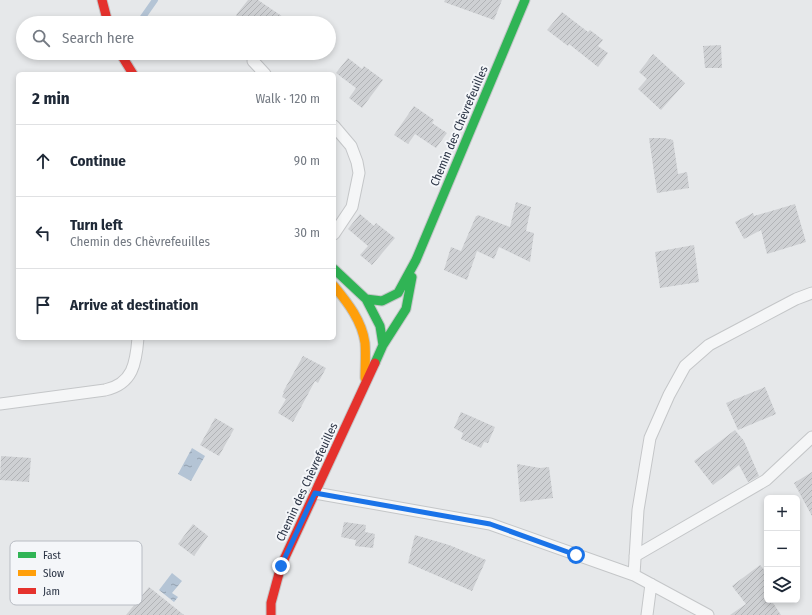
<!DOCTYPE html>
<html lang="en">
<head>
<meta charset="utf-8">
<style>
  :root { --surface:#fff; --page:#f6f6f7; --text:#1f2937; --muted:#747a83; --line:#e0e1e3 }
  body { margin:0; font-family:"Fira Sans Condensed",sans-serif; background:var(--page); color:var(--text) }
  .controls { position:absolute; right:12px; bottom:12px; display:grid; overflow:hidden; border-radius:6px; box-shadow:0 2px 6px #0003 }
  .controls button { width:36px; height:36px; display:grid; place-items:center; padding:0; border:0; border-bottom:1px solid var(--line); background:var(--surface); color:var(--text); font:20px sans-serif }
  .stop { position:absolute; width:12px; height:12px; margin:-9px; border:3px solid #1a73e8; border-radius:50%; background:#fff }
  .stop.end { background:#1a73e8; border-color:#fff; box-shadow:0 1px 4px #0008 }
  .list { margin:0; padding:0; list-style:none }
  h2 { display:flex; justify-content:space-between; align-items:center; height:52px; margin:0; padding:0 16px; font-size:17px }
  h2 small { font-size:13px; font-weight:400; color:var(--muted) }
  .list li { display:grid; grid-template-columns:26px 1fr auto; gap:12px; align-items:center; box-sizing:border-box; height:72px; padding:0 16px; border-top:1px solid var(--line) }
  .list b { display:block; font-size:15px; white-space:nowrap }
  .list p { margin:0; font-size:13px; white-space:nowrap; color:var(--muted) }
  .list em { font-size:13px; font-style:normal; color:var(--muted) }
  .icon { flex:none; width:22px; height:22px; fill:none; stroke:currentColor; stroke-width:2; stroke-linecap:round; stroke-linejoin:round }
  .map { position:relative; flex:none; width:812px; height:615px; overflow:hidden }
  .search { position:absolute; background:var(--surface); box-shadow:0 2px 6px #0003; left:16px; top:16px; width:320px; height:44px; display:flex; align-items:center; gap:10px; box-sizing:border-box; padding:0 14px; border-radius:22px; color:var(--muted); font-size:15px }
  .panel { position:absolute; background:var(--surface); box-shadow:0 2px 6px #0003; left:16px; top:72px; width:320px; height:268px; border-radius:6px }
  .map>svg:first-child { display:block }
  .water { fill:url(#water-ripples) }
  .lines { fill:none; stroke-linecap:round; stroke-linejoin:round }
  .stream { stroke:#b4c4d5; stroke-width:6 }
  .building { fill:url(#building-hatch) }
  .lane-casing { stroke:#c4c6c8; stroke-width:13 }
  .fast-casing { stroke:#c4c6c8; stroke-width:11 }
  .slow-casing { stroke:#c4c6c8; stroke-width:11 }
  .jam-casing { stroke:#c4c6c8; stroke-width:11 }
  .lane { stroke:#f5f6f7; stroke-width:11 }
  .fast { stroke:#30b455; stroke-width:9 }
  .slow { stroke:#ff9f0a; stroke-width:9 }
  .jam { stroke:#e5322d; stroke-width:9 }
  .route { stroke:#1a73e8; stroke-width:5 }
  .labels { text-anchor:middle; stroke-width:4; stroke-linejoin:round; paint-order:stroke }
  .street-label { font-size:12px; fill:#2b3445; stroke:#f4f6f9 }
  .key { fill:#f4f6f9; stroke:#b8bcc3; stroke-width:1 }
  .key-label { font-size:11px; fill:#2b3445 }
</style>
</head>
<body>
<div class="map">
<svg width="812" height="615" viewBox="0 0 812 615">
  <defs>
    <pattern id="water-ripples" width="26" height="14" patternUnits="userSpaceOnUse"><rect width="26" height="14" fill="#b4c4d5"/><path d="M2 4q2-2 4 0t4 0M15 11q2-2 4 0t4 0" fill="none" stroke="#93a0af"/></pattern>
    <pattern id="building-hatch" width="6" height="6" patternUnits="userSpaceOnUse"><rect width="6" height="6" fill="#ced0d3"/><path d="M-1 1l2-2M0 6l6-6M5 7l2-2" fill="none" stroke="#b1b3b6"/></pattern>
  </defs>
  <rect width="100%" height="100%" fill="#e6e8ea"/>
  <!-- water -->
  <path class="water" d="M 192,448 L 205,456 L 191,481 L 178,474 Z
    M 172,573 L 182,581 L 172,593 L 178,597 L 174,602 L 159,590 Z"/>
  <g class="lines">
    <!-- stream -->
    <path class="stream" d="M 141,20 L 155,0"/>
  </g>
  <!-- building -->
  <path class="building" d="M 248,0 L 258,0 L 292,23 L 246,23 L 236,15 Z
    M 445,0 L 502,0 L 494,20 L 444,2 Z
    M 562,12 L 588,32 L 590,30 L 603,40 L 598,46 L 608,53 L 598,67 L 569,44 L 568,46 L 547,30 Z
    M 721,45 L 722,68 L 705,68 L 703,46 Z
    M 653,54 L 685,83 L 661,110 L 638,89 L 647,79 L 639,72 Z
    M 348,58 L 362,69 L 364,66 L 383,80 L 362,108 L 349,98 L 356,88 L 336,73 Z
    M 414,106 L 434,120 L 432,123 L 447,133 L 436,148 L 415,134 L 408,144 L 394,135 Z
    M 649,138 L 664,138 L 673,140 L 678,174 L 687,172 L 689,188 L 657,193 Z
    M 516,202 L 531,207 L 526,231 L 534,233 L 530,262 L 499,247 L 494,259 L 477,251 L 467,280 L 444,270 L 451,247 L 461,251 L 476,216 L 477,216 L 478,215 L 510,227 Z
    M 795,204 L 806,242 L 767,254 L 761,230 L 744,239 L 735,222 L 753,213 L 754,216 Z
    M 360,214 L 374,226 L 376,223 L 395,238 L 372,265 L 360,255 L 368,246 L 348,229 Z
    M 694,245 L 699,282 L 660,288 L 655,252 Z
    M 303,356 L 326,368 L 318,383 L 315,381 L 293,422 L 278,413 L 286,399 L 282,397 L 284,393 L 283,392 Z
    M 765,387 L 776,414 L 738,430 L 726,403 Z
    M 461,412 L 495,427 L 488,443 L 484,442 L 481,448 L 461,439 L 463,433 L 454,428 Z
    M 215,418 L 234,429 L 219,456 L 200,445 Z
    M 735,430 L 744,441 L 759,476 L 748,482 L 739,465 L 713,485 L 694,461 Z
    M 1,456 L 31,458 L 29,482 L 0,480 Z
    M 517,464 L 540,468 L 549,467 L 553,498 L 520,502 Z
    M 812,472 L 812,516 L 794,483 Z
    M 344,522 L 366,525 L 365,532 L 375,534 L 373,548 L 355,546 L 356,540 L 341,537 Z
    M 193,524 L 208,536 L 194,556 L 178,544 Z
    M 415,535 L 449,545 L 486,560 L 472,591 L 408,563 Z
    M 760,565 L 767,573 L 767,600 L 771,600 L 781,615 L 730,615 L 746,604 L 732,586 Z
    M 149,587 L 184,615 L 126,615 Z"/>
  <g class="lines">
    <!-- lane casing -->
    <g class="lane-casing">
      <path id="lane" d="M 253,61 L 265,74
        M 334,126 L 351,146 L 357,162 L 359,173 L 352,207 L 334,234
        M 0,404 L 105,390 C 133,384 136,363 138,338
        M 315,493 L 490,524 L 634,575 L 708,615
        M 635,556 L 766,480 L 812,437
        M 634,575 L 638,510 L 650,438 L 669,395 L 685,366 L 709,345 L 796,299 L 812,293
        M 647,615 L 651,584"/>
    </g>
    <!-- fast casing -->
    <g class="fast-casing">
      <path id="fast" d="M 334,269 L 366,299 L 380,326 L 383,345 L 375,363
        M 366,299 L 382,301 L 398,293 L 416,260 L 525,0
        M 383,345 L 406,309 L 412,277"/>
    </g>
    <!-- slow casing -->
    <g class="slow-casing">
      <path id="slow" d="M 334,286 C 348,303 362,321 365,343 C 366,355 365,367 365,378"/>
    </g>
    <!-- jam casing -->
    <g class="jam-casing">
      <path id="jam" d="M 102,0 L 108,23
        M 120,53 L 133,74
        M 271,615 L 271,603 L 281,566 L 375,363"/>
    </g>
    <!-- lane -->
    <use href="#lane" class="lane"/>
    <!-- fast -->
    <use href="#fast" class="fast"/>
    <!-- slow -->
    <use href="#slow" class="slow"/>
    <!-- jam -->
    <use href="#jam" class="jam"/>
  </g>
  <g class="lines">
    <!-- route -->
    <path class="route" d="M 281,566 L 315,493 L 490,524 L 576,555"/>
  </g>
  <g class="labels">
    <!-- street labels -->
    <g class="street-label">
      <text transform="translate(459 126) rotate(-67)" y="4">Chemin des Chèvrefeuilles</text>
      <text transform="translate(307 482) rotate(-65)" y="4">Chemin des Chèvrefeuilles</text>
    </g>
  </g>
  <!-- legend -->
  <rect x="10" y="541" width="132" height="64" rx="6" class="key"/>
  <rect x="18" y="552" width="18" height="6" fill="#30b455"/>
  <rect x="18" y="570" width="18" height="6" fill="#ff9f0a"/>
  <rect x="18" y="588" width="18" height="6" fill="#e5322d"/>
  <g class="key-label">
    <text x="43" y="559">Fast</text>
    <text x="43" y="577">Slow</text>
    <text x="43" y="595">Jam</text>
  </g>
</svg>
<div class="controls">
<button>+</button>
<button>−</button>
<button><svg class="icon" aria-label="layers" viewBox="0 0 24 24"><path d="M12 4l9 5-9 5-9-5zM3 14l9 5 9-5"/></svg></button>
</div>
<div class="stop" style="left:576px;top:555px"></div>
<div class="stop end" style="left:281px;top:566px"></div>
<div class="search"><svg class="icon" aria-label="search" viewBox="0 0 24 24"><circle cx="10" cy="10" r="6"/><path d="M15 15l6 6"/></svg>Search here</div>
<section class="panel">
<h2>2 min<small>Walk · 120 m</small></h2>
<ul class="list">
<li><svg class="icon" aria-label="ahead" viewBox="0 0 24 24"><path d="M12 20V5M6 11l6-6 6 6"/></svg><div><b>Continue</b></div><em>90 m</em></li>
<li><svg class="icon" aria-label="left" viewBox="0 0 24 24"><path d="M17 20v-9H6M10 6l-5 5 5 5"/></svg><div><b>Turn left</b><p>Chemin des Chèvrefeuilles</p></div><em>30 m</em></li>
<li><svg class="icon" aria-label="arrive" viewBox="0 0 24 24"><path d="M6 21V4h12l-3 4 3 4H6"/></svg><div><b>Arrive at destination</b></div></li>
</ul>
</section>
</div>
</body>
</html>
